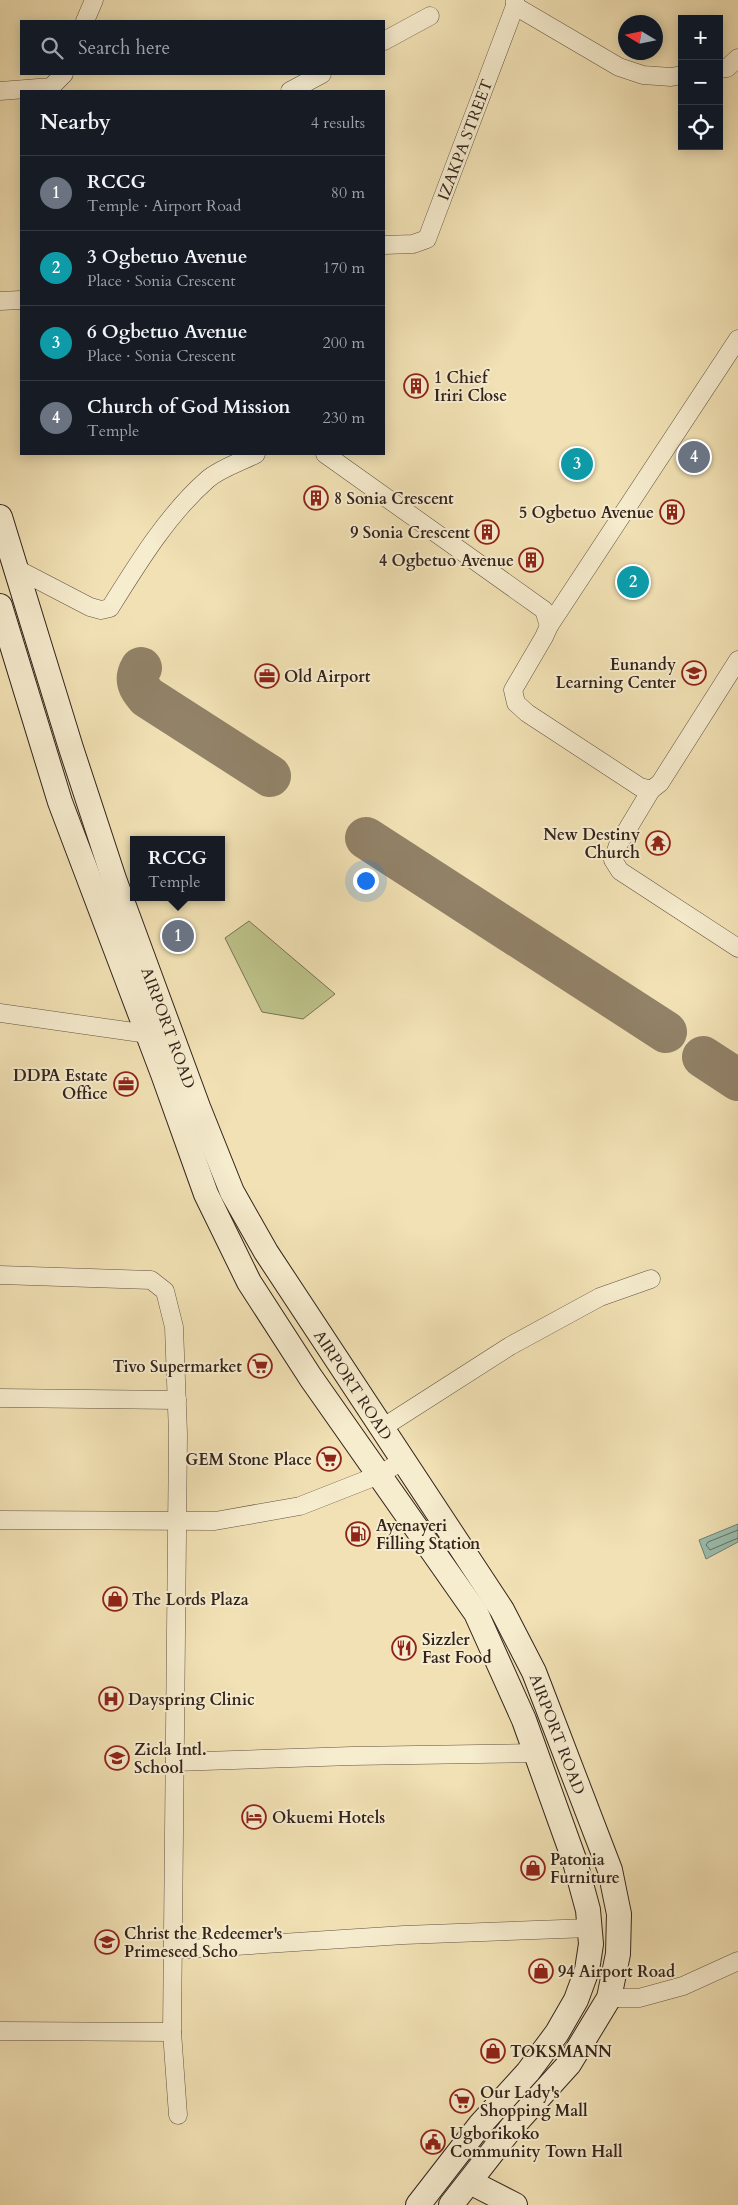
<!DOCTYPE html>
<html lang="en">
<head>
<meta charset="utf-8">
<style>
  :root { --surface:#171b24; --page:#20242c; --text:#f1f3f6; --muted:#9ea1a6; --line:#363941; --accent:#c59692 }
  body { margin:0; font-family:Cardo,serif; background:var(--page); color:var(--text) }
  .controls { position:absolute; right:15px; top:15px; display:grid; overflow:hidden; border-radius:0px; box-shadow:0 2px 12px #0003 }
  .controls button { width:45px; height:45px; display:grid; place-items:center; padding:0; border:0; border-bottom:1px solid var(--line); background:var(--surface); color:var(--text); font:25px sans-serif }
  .compass { position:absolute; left:618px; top:15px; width:45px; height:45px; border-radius:50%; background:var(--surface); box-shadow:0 2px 12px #0003; rotate:280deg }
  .you { position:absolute; left:365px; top:880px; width:18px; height:18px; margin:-12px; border:4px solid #fff; border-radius:50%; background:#1a73e8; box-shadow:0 0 0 8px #1a73e833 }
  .badge { display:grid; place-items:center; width:32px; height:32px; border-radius:50%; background:var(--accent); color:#fff; font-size:16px; font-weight:700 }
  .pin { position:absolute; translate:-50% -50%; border:2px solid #fff; box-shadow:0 1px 5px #0006 }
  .popup { position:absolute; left:130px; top:836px; width:95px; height:65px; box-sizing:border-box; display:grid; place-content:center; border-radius:0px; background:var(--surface); filter:drop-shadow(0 1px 4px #0005); font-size:16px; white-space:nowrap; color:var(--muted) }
  .popup b { font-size:19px; color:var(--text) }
  .popup::after { content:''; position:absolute; left:50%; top:100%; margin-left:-10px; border:10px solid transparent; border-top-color:var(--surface) }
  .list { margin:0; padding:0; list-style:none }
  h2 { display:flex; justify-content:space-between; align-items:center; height:65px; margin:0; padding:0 20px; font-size:21px }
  h2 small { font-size:16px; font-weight:400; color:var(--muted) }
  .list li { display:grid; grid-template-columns:32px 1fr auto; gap:15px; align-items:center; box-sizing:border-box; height:75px; padding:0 20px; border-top:1px solid var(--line) }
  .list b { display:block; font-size:19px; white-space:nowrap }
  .list p { margin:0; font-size:16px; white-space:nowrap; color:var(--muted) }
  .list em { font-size:16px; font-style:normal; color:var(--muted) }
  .icon { flex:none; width:28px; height:28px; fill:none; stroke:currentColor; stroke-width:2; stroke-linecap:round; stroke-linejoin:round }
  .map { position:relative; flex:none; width:738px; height:2205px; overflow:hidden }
  .search { position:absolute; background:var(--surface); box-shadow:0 2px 12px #0003; left:20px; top:20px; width:365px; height:55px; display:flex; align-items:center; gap:12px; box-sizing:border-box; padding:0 18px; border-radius:0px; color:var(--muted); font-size:19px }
  .panel { position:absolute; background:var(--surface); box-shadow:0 2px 12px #0003; left:20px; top:90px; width:365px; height:365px; border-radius:0px }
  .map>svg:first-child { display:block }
  .green { fill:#bdc28a; stroke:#787253 }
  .water { fill:#9bbeae; stroke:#718074 }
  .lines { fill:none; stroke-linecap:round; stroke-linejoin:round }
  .shore { stroke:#677065; stroke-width:1 }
  .taxiway { stroke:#928268; stroke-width:42 }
  .street-casing { stroke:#625242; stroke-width:19 }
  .secondary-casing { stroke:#33231c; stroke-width:26 }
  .street { stroke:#f6ecce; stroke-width:18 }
  .secondary { stroke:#f6ecce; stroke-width:24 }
  .labels { text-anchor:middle; stroke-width:4; stroke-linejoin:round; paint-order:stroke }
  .street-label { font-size:16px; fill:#33231c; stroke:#f6ecce }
  .poi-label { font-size:16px; font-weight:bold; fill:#33231c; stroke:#f6ecce; text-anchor:start }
</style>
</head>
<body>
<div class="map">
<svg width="738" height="2205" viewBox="0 0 738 2205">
  <rect width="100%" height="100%" fill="#f1e1b4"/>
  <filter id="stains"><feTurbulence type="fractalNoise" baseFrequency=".004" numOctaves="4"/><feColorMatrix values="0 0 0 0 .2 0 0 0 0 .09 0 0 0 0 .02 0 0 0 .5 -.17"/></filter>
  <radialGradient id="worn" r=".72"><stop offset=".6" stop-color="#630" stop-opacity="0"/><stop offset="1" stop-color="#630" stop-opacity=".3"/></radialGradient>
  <!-- green -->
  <path class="green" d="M 249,921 L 335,994 L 303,1019 L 262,1012 L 225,938 Z"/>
  <!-- water -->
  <path class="water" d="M 738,1524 L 738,1542 L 706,1559 L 699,1540 Z"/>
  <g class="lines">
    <!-- shore -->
    <path class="shore" d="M 738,1530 L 708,1542 L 706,1545 L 710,1550 L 738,1538"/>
    <!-- taxiway -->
    <path class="taxiway" d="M 141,668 C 134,680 139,688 147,697 L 270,776
      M 366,838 L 666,1032
      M 703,1057 L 738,1080"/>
    <!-- street casing -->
    <g class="street-casing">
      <g id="street">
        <path d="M 515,6 L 619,67 L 643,75 L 671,77 L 682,75"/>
        <path d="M 85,21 L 94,0"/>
        <path d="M 384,41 L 430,16"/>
        <path d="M 719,69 L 727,68 L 738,58"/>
        <path d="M 0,91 L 51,87 L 64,74"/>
        <path d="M 290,91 L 322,74"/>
        <path id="s1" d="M 384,245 L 413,244 L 427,239 L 515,6 L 515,0"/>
        <path d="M 0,301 L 21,300"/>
        <path d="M 738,339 L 549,626 L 544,637 L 513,690 L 516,703 L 527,713 L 640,787 L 651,790 L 660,783 L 738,660"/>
        <path d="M 325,454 L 544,610 L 549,626"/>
        <path d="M 15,568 L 90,607 L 101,610 L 110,608 C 138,563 168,514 208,479 C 221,468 241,462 256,454"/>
        <path d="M 651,790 L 618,845 L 613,860 L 620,871 L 738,948"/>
        <path d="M 0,1013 L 148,1034"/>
        <path d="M 0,1275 L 151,1280 L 165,1291 L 174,1327 L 178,1434 L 172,2032 L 178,2115"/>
        <path d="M 0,1398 L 177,1400"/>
        <path d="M 382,1428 L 510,1346 L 600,1297 L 651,1279"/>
        <path d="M 0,1520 L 215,1521 L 300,1506 L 379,1475 L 402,1461"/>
        <path d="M 175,1762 L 352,1756 L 536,1753"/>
        <path d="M 173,1950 L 404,1935 L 590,1928"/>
        <path d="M 609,1998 L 639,1998 L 683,1986 L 738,1961"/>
        <path d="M 0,2031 L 172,2032"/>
      </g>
    </g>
    <!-- secondary casing -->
    <g class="secondary-casing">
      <g id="secondary">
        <path id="s2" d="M 0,517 L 71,748 L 114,879 L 198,1107 L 232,1192 L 266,1252 L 502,1610 L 534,1672 L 610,1870 L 619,1914 L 618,1954 L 609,1998 L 569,2064 L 512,2127 L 451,2205"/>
        <path d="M 0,606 L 60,802 L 163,1074 L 206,1194 L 249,1282 L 311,1378 L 476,1613 L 524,1720 L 575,1862 L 588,1910 L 591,1944 L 587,1970 L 576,2000 L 557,2033 L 528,2072 L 480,2125 L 418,2205"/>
        <path d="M 470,2182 L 515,2205"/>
      </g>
    </g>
    <!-- street -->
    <use href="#street" class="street"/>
    <!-- secondary -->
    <use href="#secondary" class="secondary"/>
  </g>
  <!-- icons -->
  <defs>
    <g id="building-ring" transform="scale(1.25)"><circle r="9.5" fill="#f6ecce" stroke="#8f2418" stroke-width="1.5"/><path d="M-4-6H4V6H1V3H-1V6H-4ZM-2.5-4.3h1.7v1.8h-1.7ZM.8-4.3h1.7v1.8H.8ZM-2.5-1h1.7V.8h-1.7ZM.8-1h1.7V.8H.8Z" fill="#8f2418"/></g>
    <g id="school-ring" transform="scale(1.25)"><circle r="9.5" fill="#f6ecce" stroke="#8f2418" stroke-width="1.5"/><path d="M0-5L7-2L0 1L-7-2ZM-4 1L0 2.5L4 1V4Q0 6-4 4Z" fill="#8f2418"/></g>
    <g id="office-ring" transform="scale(1.25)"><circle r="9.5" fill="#f6ecce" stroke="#8f2418" stroke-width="1.5"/><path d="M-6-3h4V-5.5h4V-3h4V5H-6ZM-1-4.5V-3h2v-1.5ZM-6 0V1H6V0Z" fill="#8f2418"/></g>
    <g id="temple-ring" transform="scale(1.25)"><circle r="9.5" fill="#f6ecce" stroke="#8f2418" stroke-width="1.5"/><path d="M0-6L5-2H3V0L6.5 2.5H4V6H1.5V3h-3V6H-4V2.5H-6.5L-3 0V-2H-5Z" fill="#8f2418"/></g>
    <g id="supermarket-ring" transform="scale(1.25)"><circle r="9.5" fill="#f6ecce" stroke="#8f2418" stroke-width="1.5"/><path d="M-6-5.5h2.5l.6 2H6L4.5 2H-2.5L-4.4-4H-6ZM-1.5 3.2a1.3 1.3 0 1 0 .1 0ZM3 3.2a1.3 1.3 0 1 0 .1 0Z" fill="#8f2418"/></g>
    <g id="fuel-ring" transform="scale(1.25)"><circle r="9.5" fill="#f6ecce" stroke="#8f2418" stroke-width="1.5"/><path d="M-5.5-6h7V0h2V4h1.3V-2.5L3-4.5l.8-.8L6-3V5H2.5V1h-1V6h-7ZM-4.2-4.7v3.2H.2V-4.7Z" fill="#8f2418"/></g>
    <g id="shop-ring" transform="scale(1.25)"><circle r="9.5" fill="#f6ecce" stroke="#8f2418" stroke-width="1.5"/><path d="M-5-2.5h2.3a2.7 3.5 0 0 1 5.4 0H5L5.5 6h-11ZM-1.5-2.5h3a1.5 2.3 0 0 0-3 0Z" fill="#8f2418"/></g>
    <g id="restaurant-ring" transform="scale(1.25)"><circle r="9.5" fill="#f6ecce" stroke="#8f2418" stroke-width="1.5"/><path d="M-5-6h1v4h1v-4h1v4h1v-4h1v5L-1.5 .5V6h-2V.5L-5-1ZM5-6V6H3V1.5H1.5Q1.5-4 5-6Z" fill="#8f2418"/></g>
    <g id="hospital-ring" transform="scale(1.25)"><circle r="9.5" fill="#f6ecce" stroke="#8f2418" stroke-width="1.5"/><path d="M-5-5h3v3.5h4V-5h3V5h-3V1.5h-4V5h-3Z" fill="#8f2418"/></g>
    <g id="hotel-ring" transform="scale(1.25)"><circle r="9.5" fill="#f6ecce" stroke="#8f2418" stroke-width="1.5"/><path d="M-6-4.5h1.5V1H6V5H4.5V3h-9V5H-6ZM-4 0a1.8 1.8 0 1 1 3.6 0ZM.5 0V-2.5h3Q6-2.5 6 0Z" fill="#8f2418"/></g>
    <g id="civic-ring" transform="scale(1.25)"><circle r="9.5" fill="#f6ecce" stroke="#8f2418" stroke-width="1.5"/><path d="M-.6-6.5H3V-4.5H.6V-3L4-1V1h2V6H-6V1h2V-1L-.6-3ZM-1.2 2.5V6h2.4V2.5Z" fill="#8f2418"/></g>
  </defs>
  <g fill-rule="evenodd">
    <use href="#building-ring" x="416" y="386"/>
    <use href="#building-ring" x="316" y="498"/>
    <use href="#building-ring" x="672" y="512"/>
    <use href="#building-ring" x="487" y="532"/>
    <use href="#building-ring" x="531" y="560"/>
    <use href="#school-ring" x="694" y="673"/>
    <use href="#office-ring" x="267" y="676"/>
    <use href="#temple-ring" x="658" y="843"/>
    <use href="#office-ring" x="126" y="1084"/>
    <use href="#supermarket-ring" x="260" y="1366"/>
    <use href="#supermarket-ring" x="329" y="1459"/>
    <use href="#fuel-ring" x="358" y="1534"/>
    <use href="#shop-ring" x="115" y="1599"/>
    <use href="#restaurant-ring" x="404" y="1648"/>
    <use href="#hospital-ring" x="111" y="1699"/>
    <use href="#school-ring" x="117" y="1758"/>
    <use href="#hotel-ring" x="254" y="1817"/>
    <use href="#shop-ring" x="533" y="1868"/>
    <use href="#school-ring" x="107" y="1942"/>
    <use href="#shop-ring" x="541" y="1971"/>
    <use href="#shop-ring" x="493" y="2051"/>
    <use href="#supermarket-ring" x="462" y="2101"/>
    <use href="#civic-ring" x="433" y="2142"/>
  </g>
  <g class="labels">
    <!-- street labels -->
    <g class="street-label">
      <text dy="6" stroke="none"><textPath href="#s1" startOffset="150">IZAKPA STREET</textPath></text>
      <text dy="6" stroke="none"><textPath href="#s2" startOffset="538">AIRPORT ROAD</textPath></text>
      <text dy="6" stroke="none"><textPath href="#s2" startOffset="942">AIRPORT ROAD</textPath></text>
      <text dy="6" stroke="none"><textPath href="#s2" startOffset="1348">AIRPORT ROAD</textPath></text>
    </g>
    <!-- poi labels -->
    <g class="poi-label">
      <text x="434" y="383">1 Chief<tspan x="434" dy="18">Iriri Close</tspan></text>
      <text x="334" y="504">8 Sonia Crescent</text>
      <text x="654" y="518" text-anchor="end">5 Ogbetuo Avenue</text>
      <text x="470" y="538" text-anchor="end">9 Sonia Crescent</text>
      <text x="514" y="566" text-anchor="end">4 Ogbetuo Avenue</text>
      <text x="676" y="670" text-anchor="end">Eunandy<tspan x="676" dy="18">Learning Center</tspan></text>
      <text x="284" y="682">Old Airport</text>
      <text x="640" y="840" text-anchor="end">New Destiny<tspan x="640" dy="18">Church</tspan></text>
      <text x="108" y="1081" text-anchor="end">DDPA Estate<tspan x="108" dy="18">Office</tspan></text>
      <text x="242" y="1372" text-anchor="end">Tivo Supermarket</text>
      <text x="312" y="1465" text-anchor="end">GEM Stone Place</text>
      <text x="376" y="1531">Ayenayeri<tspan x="376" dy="18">Filling Station</tspan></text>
      <text x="132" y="1605">The Lords Plaza</text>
      <text x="422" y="1645">Sizzler<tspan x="422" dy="18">Fast Food</tspan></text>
      <text x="128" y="1705">Dayspring Clinic</text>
      <text x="134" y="1755">Zicla Intl.<tspan x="134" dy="18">School</tspan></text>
      <text x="272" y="1823">Okuemi Hotels</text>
      <text x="550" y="1865">Patonia<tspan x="550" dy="18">Furniture</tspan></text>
      <text x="124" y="1939">Christ the Redeemer's<tspan x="124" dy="18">Primeseed Scho</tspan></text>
      <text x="558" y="1977">94 Airport Road</text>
      <text x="510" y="2057">TOKSMANN</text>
      <text x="480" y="2098">Our Lady's<tspan x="480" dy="18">Shopping Mall</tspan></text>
      <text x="450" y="2139">Ugborikoko<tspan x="450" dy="18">Community Town Hall</tspan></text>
    </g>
  </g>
  <rect width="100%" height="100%" filter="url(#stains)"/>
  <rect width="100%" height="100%" fill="url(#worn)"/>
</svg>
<div class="controls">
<button>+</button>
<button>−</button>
<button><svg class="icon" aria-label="locate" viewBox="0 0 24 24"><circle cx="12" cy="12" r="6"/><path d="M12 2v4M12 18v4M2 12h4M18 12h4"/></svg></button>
</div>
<svg class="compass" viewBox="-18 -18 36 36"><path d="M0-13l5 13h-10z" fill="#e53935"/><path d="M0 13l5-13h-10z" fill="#9ea1a6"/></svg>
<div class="you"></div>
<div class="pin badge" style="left:178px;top:936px;background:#6b7280">1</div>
<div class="popup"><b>RCCG</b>Temple</div>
<div class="pin badge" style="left:633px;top:582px;background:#0f9aa8">2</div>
<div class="pin badge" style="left:577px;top:464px;background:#0f9aa8">3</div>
<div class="pin badge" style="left:694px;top:457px;background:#6b7280">4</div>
<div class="search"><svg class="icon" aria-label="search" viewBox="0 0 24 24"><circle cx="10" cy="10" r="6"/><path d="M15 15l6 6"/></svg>Search here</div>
<section class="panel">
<h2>Nearby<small>4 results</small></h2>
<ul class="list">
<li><span class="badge" style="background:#6b7280">1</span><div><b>RCCG</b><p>Temple · Airport Road</p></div><em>80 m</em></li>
<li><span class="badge" style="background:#0f9aa8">2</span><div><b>3 Ogbetuo Avenue</b><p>Place · Sonia Crescent</p></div><em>170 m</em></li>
<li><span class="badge" style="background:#0f9aa8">3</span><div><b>6 Ogbetuo Avenue</b><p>Place · Sonia Crescent</p></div><em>200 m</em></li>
<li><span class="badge" style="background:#6b7280">4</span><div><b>Church of God Mission</b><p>Temple</p></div><em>230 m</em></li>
</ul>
</section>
</div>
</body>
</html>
